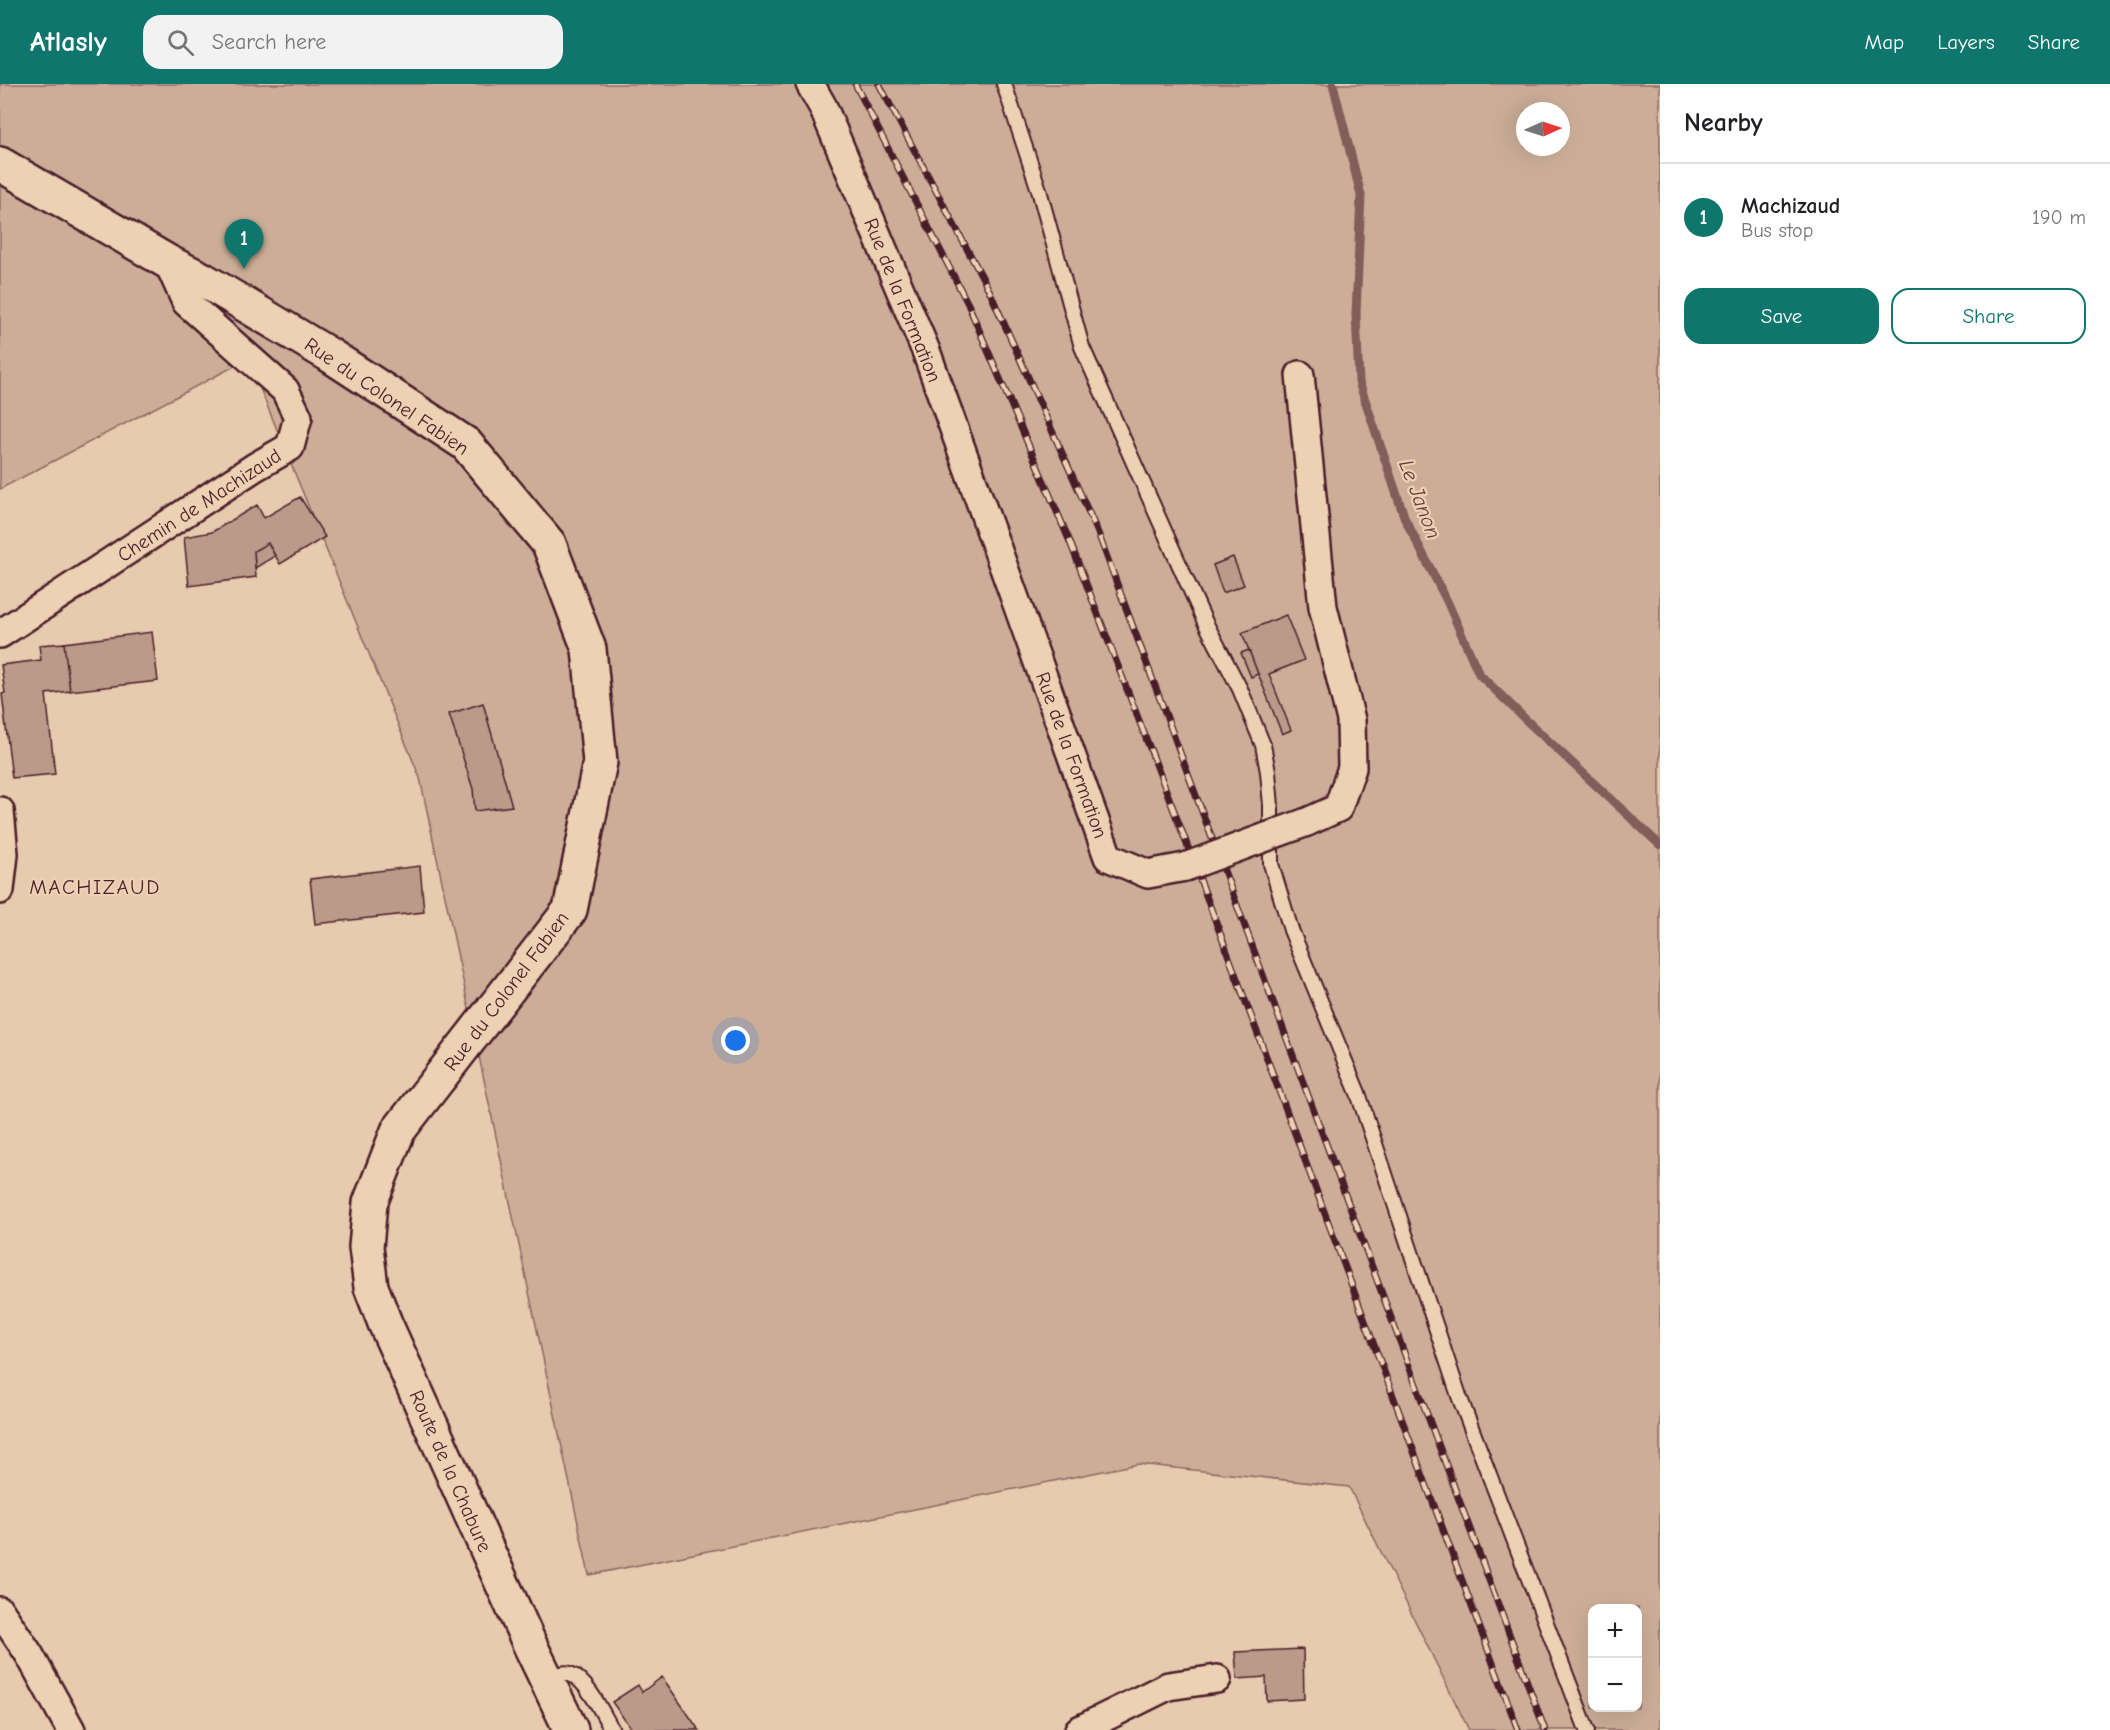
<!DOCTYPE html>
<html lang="en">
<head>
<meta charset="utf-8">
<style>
  :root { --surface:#fff; --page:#f2f2f2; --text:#202124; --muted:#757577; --line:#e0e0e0; --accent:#0f766e }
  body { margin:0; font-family:"Comic Neue",sans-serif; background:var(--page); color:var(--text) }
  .controls { position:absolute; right:18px; bottom:18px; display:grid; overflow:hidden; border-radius:12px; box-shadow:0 6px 24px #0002 }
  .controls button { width:54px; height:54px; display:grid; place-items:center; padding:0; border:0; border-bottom:2px solid var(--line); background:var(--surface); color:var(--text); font:30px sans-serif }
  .compass { position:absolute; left:1516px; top:18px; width:54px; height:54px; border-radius:50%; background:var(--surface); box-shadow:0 6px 24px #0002; rotate:87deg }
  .you { position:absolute; left:736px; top:957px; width:21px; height:21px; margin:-15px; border:4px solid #fff; border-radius:50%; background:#1a73e8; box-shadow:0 0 0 9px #1a73e833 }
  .badge { display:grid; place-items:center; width:39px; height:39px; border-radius:50%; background:var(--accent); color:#fff; font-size:20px; font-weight:700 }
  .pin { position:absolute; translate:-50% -50px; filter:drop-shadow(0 2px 3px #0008) }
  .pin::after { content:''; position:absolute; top:32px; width:21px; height:18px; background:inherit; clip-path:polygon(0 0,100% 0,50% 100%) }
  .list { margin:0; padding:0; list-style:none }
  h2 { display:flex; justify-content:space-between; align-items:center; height:78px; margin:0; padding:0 24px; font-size:26px }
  h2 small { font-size:20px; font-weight:400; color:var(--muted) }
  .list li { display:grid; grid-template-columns:39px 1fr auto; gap:18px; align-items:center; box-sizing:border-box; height:108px; padding:0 24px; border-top:2px solid var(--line) }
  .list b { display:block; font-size:22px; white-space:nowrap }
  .list p { margin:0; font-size:20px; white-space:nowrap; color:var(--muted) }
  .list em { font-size:20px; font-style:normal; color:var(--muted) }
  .actions { display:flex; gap:12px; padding:18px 24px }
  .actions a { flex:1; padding:14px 0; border:2px solid var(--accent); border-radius:18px; text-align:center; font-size:21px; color:var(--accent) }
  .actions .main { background:var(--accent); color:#fff }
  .icon { flex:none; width:33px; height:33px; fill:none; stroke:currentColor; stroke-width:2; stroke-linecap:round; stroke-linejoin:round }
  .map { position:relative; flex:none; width:1660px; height:1646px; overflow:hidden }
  header { display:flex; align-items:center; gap:36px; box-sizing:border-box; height:84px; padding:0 30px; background:var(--accent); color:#fff }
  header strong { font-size:28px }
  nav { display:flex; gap:33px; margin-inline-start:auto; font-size:21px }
  .search { width:420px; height:54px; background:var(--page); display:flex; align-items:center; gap:15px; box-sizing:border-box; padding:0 21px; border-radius:18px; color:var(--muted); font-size:22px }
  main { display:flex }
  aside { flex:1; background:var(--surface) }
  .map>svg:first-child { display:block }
  .green { fill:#ccae98; stroke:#8b6662; stroke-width:1.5; fill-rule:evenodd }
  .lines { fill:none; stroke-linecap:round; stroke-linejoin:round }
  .stream { stroke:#825d5a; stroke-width:9 }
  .building { fill:#ba9a89; stroke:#4a1f2b; stroke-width:1.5 }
  .service-casing { stroke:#4a1f2b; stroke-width:18 }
  .minor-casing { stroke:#4a1f2b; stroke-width:32 }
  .secondary-casing { stroke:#4a1f2b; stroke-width:38 }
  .service { stroke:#ecd2b3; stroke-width:14 }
  .minor { stroke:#ecd2b3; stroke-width:27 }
  .secondary { stroke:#ecd2b3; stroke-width:33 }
  .rail-casing { stroke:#4a1f2b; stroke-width:7 }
  .rail { stroke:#ecd2b3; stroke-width:4.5; stroke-dasharray:14; stroke-linecap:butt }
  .minor-bridge-casing { stroke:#4a1f2b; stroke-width:32; stroke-linecap:butt }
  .minor-bridge { stroke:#ecd2b3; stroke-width:27 }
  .labels { text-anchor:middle; stroke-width:4.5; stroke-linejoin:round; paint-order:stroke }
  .street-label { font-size:20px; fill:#4a1f2b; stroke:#ecd2b3 }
  .water-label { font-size:21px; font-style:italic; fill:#62393e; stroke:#ecd2b3 }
  .neighbourhood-label { font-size:21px; letter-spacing:1.5px; fill:#4a1f2b; stroke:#ecd2b3 }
</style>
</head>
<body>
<header>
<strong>Atlasly</strong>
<div class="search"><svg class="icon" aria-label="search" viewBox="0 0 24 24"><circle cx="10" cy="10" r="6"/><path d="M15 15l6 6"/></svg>Search here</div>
<nav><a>Map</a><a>Layers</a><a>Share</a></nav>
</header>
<main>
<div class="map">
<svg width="1660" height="1646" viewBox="0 0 1660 1646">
  <rect width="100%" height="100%" fill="#e6cbae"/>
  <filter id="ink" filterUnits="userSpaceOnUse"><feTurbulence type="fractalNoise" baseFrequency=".0167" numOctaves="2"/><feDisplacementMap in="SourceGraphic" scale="12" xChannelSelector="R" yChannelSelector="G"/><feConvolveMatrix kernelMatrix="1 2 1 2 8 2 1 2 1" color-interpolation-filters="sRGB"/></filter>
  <g filter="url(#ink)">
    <!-- green -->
    <path class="green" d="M 0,0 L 1660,0 L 1660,1646 L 1469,1646 L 1349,1403 L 1138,1380 L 589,1491 L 420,694 L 248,275 L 0,405 ZM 1525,27 L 1561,27 L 1561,63 L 1525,63 ZM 1592,1524 L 1638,1524 L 1638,1624 L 1592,1624 Z"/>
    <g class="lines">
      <!-- stream -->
      <path class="stream" d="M 1333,0 L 1361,111 L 1356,230 L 1359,298 L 1405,435 L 1447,517 L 1479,590 L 1526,636 L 1660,761"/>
    </g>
    <!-- building -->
    <path class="building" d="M 300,413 L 325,453 L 280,480 L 268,459 L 254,467 L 256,493 L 189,502 L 184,453 L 212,448 L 257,421 L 264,434 Z
      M 268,459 L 275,472 L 255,484 L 254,467 Z
      M 1233,473 L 1244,501 L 1223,509 L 1213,481 Z
      M 1286,531 L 1304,576 L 1269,590 L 1291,646 L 1282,650 L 1242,549 Z
      M 152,548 L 158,597 L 70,607 L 64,559 Z
      M 64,559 L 70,607 L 46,610 L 55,690 L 12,694 L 2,610 L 5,609 L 1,581 L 41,576 L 39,561 Z
      M 1249,566 L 1258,590 L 1251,593 L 1241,569 Z
      M 483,619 L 512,722 L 475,727 L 473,705 L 449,630 Z
      M 420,782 L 424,828 L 315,840 L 310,795 Z
      M 1303,1565 L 1304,1615 L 1267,1617 L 1266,1593 L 1237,1595 L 1235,1568 Z
      M 662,1593 L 699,1646 L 632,1646 L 612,1618 L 638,1601 L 642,1608 Z"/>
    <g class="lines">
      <!-- service casing -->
      <g class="service-casing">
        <path id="service" d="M 1004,0 L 1039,106 L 1082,263 L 1205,538 L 1240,605 L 1263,661 L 1268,688 L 1271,722 L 1271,780 L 1291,846 L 1358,1009 L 1459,1312 L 1587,1646
          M 548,1597 C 554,1593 562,1587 570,1590 C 587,1596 603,1630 612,1646"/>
      </g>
      <!-- minor casing -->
      <g class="minor-casing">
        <path id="minor" d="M 810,0 L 823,23 L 926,267 L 1108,773 L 1148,790 L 1185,783
          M 1300,291 L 1323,523 L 1351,636 L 1352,684 L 1338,724 L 1307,738
          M 0,550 L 255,383 L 290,363 L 298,333 L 285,306 L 186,218 L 168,178
          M 0,727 L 4,770 L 0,806
          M 0,1527 L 29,1570 L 71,1646
          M 1079,1646 L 1168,1602 L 1217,1595"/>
      </g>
      <!-- secondary casing -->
      <g class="secondary-casing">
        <path id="secondary" d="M 0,80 L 168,178 L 202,195 L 328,270 L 466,360 L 549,460 L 589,565 L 600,678 L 570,826 L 398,1047 L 370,1119 L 366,1163 L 371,1203 L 385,1239 L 530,1561 L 571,1646"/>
      </g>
      <!-- service -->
      <use href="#service" class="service"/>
      <!-- minor -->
      <use href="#minor" class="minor"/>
      <!-- secondary -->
      <use href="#secondary" class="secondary"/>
      <!-- rail casing -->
      <g class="rail-casing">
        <path id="rail" d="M 855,0 L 968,220 L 1070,458 L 1183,750 L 1518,1646
          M 879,0 L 989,206 L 1098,449 L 1545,1646"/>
      </g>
      <!-- rail -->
      <use href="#rail" class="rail"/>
      <!-- minor-bridge casing -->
      <g class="minor-bridge-casing">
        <path id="minor-bridge" d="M 1185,783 L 1307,738"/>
      </g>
      <!-- minor-bridge -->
      <use href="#minor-bridge" class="minor-bridge"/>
    </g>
  </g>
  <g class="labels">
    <!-- street labels -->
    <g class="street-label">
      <text transform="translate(903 216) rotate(68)" y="7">Rue de la Formation</text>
      <text transform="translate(387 312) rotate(34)" y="7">Rue du Colonel Fabien</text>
      <text transform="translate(199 421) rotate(-33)" y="7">Chemin de Machizaud</text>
      <text transform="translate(1072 671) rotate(70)" y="7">Rue de la Formation</text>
      <text transform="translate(506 907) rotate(-53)" y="7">Rue du Colonel Fabien</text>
      <text transform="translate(451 1387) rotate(66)" y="7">Route de la Chabure</text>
    </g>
    <!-- water labels -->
    <g class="water-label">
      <text transform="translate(1420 415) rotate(69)" y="7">Le Janon</text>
    </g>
    <!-- neighbourhood labels -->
    <g class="neighbourhood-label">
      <text x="95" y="810">MACHIZAUD</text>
    </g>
  </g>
</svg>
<div class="controls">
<button>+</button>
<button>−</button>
</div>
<svg class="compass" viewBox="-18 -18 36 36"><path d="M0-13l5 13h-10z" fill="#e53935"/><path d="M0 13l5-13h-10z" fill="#757577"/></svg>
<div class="you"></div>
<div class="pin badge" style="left:244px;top:185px">1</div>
</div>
<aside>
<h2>Nearby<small></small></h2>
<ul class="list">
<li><span class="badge">1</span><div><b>Machizaud</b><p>Bus stop</p></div><em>190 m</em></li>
</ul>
<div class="actions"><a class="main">Save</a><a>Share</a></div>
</aside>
</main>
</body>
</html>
